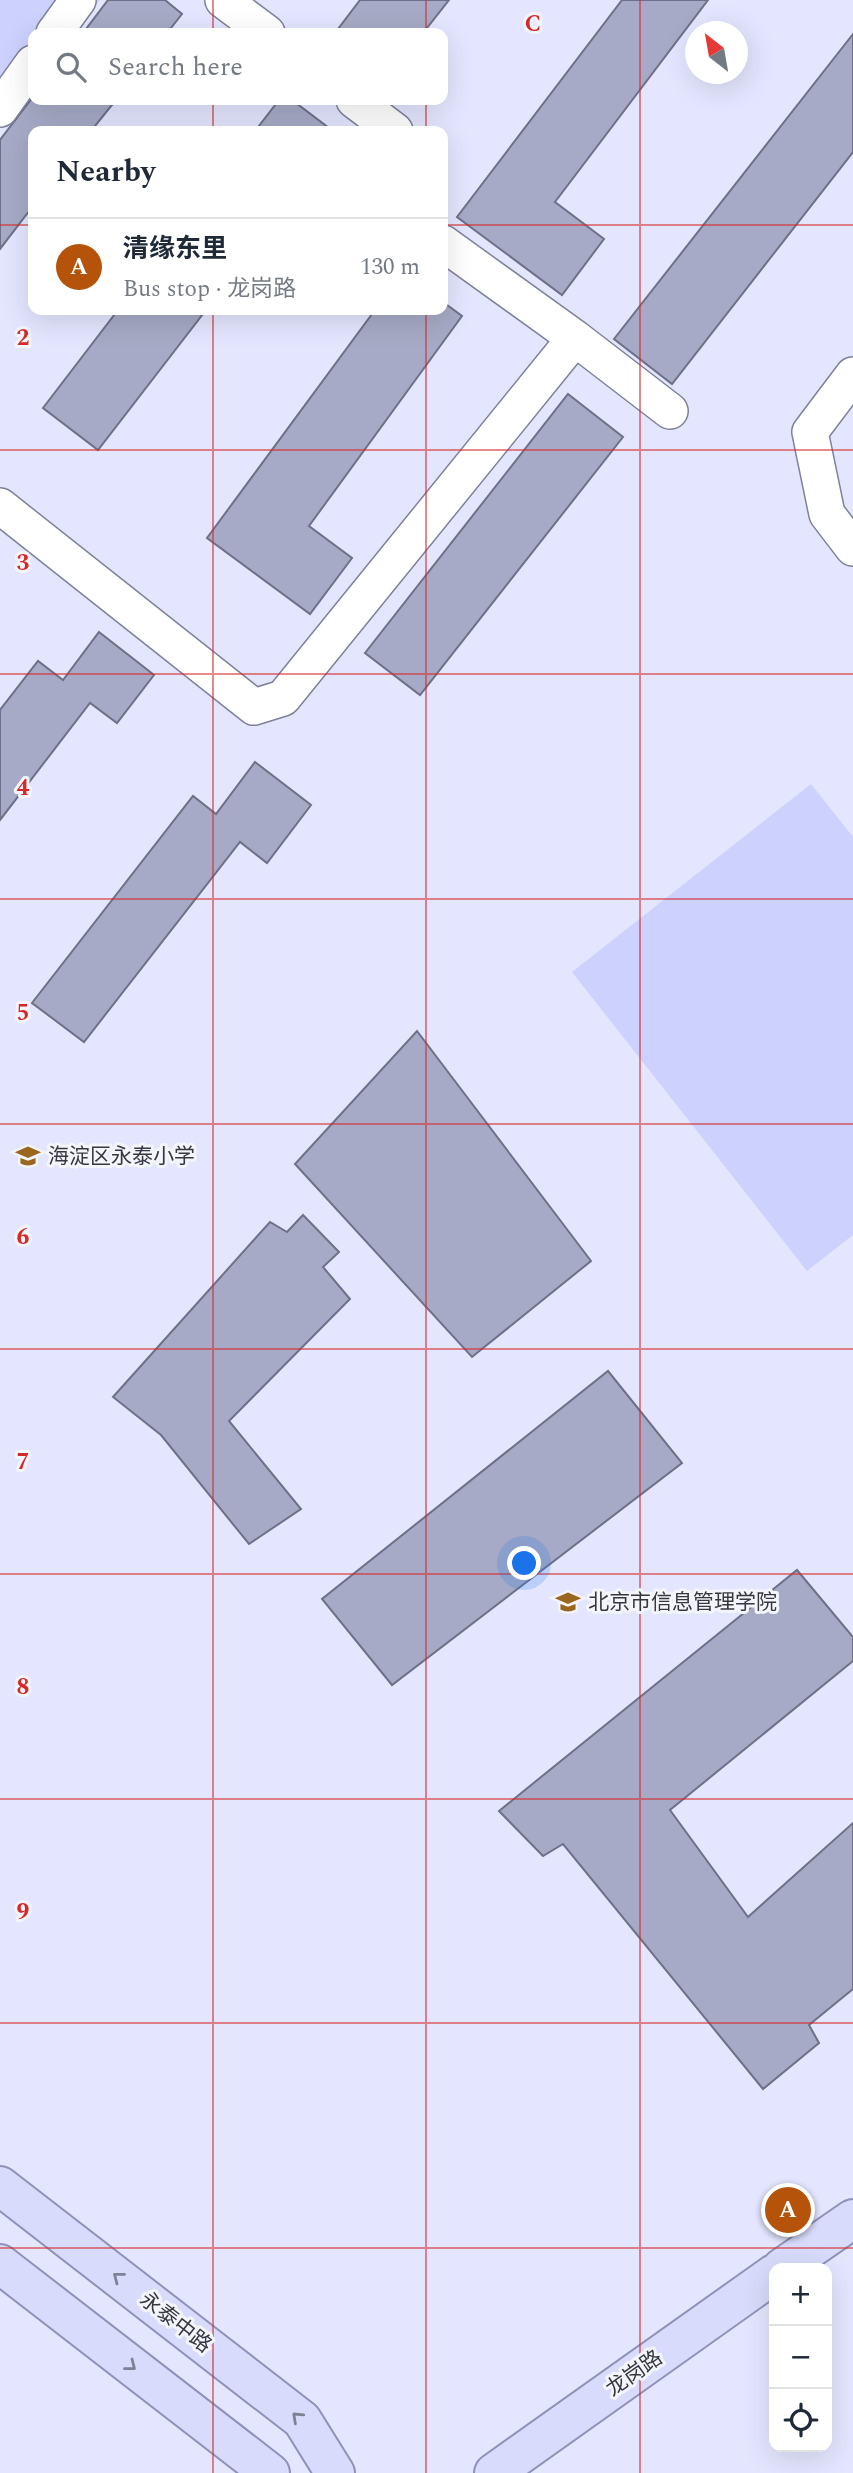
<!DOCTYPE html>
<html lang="en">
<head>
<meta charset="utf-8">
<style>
  :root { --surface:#fff; --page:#f6f6f7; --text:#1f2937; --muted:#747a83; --line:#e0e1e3; --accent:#b45309 }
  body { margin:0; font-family:Spectral,"Noto Sans SC",serif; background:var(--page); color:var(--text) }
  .controls { position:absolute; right:21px; bottom:21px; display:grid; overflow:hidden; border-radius:14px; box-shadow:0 7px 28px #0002 }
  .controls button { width:63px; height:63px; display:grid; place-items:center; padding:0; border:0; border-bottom:2px solid var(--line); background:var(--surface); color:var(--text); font:35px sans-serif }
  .compass { position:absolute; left:685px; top:21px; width:63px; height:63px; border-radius:50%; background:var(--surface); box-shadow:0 7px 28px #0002; rotate:329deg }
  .you { position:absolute; left:525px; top:1564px; width:24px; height:24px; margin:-18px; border:5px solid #fff; border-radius:50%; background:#1a73e8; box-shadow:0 0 0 10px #1a73e833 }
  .badge { display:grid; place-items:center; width:46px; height:46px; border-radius:50%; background:var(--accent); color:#fff; font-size:23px; font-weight:700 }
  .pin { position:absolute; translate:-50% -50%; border:4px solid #fff; box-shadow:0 2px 7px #0006 }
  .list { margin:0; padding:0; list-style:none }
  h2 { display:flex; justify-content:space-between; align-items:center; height:91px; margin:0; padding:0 28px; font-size:30px }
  h2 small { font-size:23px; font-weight:400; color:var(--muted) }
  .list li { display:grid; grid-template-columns:46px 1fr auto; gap:21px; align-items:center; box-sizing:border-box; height:98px; padding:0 28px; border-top:2px solid var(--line) }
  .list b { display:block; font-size:26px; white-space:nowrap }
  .list p { margin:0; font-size:23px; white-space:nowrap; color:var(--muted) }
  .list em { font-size:23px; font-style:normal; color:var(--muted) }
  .icon { flex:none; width:38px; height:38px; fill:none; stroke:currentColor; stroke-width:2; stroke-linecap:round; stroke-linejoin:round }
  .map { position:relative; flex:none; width:853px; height:2473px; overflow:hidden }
  .search { position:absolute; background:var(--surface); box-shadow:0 7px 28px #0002; left:28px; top:28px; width:420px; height:77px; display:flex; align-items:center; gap:18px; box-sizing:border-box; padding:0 24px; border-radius:14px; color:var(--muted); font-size:26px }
  .panel { position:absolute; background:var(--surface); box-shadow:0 7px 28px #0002; left:28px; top:126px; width:420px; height:189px; border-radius:14px }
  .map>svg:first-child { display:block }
  .green { fill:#ccd1fd }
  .building { fill:#a7aac6; stroke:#6e708a; stroke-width:2 }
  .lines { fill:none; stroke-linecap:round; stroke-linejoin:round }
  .minor-casing { stroke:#7e819b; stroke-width:38 }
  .major-casing { stroke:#8e92b9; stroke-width:42 }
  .minor { stroke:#fff; stroke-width:35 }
  .major { stroke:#d8dbfb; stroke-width:38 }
  .oneway { stroke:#7f8196 }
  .grid { fill:none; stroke:#d62828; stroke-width:2; stroke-opacity:0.55 }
  .labels { text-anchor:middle; stroke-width:6; stroke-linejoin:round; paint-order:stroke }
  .poi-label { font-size:21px; fill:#363743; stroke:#f4f5fb; text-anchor:start }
  .street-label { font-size:21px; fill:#363743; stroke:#f4f5fb }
  .grid-label { font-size:23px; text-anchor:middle; font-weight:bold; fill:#d62828; stroke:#f4f5fb; stroke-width:6; stroke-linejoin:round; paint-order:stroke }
</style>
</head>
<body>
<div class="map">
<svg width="853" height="2473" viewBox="0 0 853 2473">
  <rect width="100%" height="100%" fill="#e3e6fe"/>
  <!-- green -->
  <path class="green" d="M 0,0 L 100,0 L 74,33 L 33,33 L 33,85 L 0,127 Z
    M 811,784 L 853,837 L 853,1235 L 807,1271 L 572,972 Z"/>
  <!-- building -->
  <path class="building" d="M 108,0 L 165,0 L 182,14 L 167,33 L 83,33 Z
    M 360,0 L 449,0 L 423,33 L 335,33 Z
    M 622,0 L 708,0 L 555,202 L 604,239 L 562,295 L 457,217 Z
    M 853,34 L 853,152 L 672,384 L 614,339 Z
    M 33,97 L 33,100 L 116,100 L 91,131 L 33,131 L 33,206 L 0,249 L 0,140 Z
    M 279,100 L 292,100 L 333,131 L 255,131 Z
    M 443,302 L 462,316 L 309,526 L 352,558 L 310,614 L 207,538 L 375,310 L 443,310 Z
    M 118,310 L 206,310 L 98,450 L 43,408 Z
    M 568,394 L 623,437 L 420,695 L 365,653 Z
    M 99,632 L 154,675 L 117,723 L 90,703 L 0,820 L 0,710 L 38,661 L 63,680 Z
    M 255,762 L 311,805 L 267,863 L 240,842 L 84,1042 L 32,1003 L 193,796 L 216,814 Z
    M 417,1031 L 591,1261 L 472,1357 L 295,1164 Z
    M 303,1215 L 339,1252 L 323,1267 L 350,1299 L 229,1421 L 301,1509 L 249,1544 L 161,1435 L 113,1397 L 270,1222 L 287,1232 Z
    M 608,1371 L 682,1463 L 392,1685 L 322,1599 Z
    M 797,1570 L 853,1637 L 853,1661 L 670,1810 L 748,1917 L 853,1823 L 853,1989 L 809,2025 L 819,2043 L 763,2089 L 563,1844 L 543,1856 L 499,1811 Z"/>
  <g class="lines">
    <!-- minor casing -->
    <g class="minor-casing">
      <path id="minor" d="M 223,0 L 267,33
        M 54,33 L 78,0
        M 354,100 L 395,131
        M 0,109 L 33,63
        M 443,243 L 575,338 L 670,411
        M 853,375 L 810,432 L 827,514 L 853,548
        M 0,506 L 254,707 L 283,698 L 575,338"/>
    </g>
    <!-- major casing -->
    <g class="major-casing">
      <path id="major" d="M 0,2186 L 302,2420 L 335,2473
        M 0,2264 L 270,2473
        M 782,2268 L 853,2219
        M 494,2473 L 774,2274"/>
    </g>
    <!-- minor -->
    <use href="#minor" class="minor"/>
    <!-- major -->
    <use href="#major" class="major"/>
  </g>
  <!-- one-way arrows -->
  <defs><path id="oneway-chevron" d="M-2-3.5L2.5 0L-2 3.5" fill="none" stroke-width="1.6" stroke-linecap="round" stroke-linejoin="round" transform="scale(1.75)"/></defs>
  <g class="oneway">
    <use href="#oneway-chevron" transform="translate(118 2277) rotate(-142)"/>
    <use href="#oneway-chevron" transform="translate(131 2366) rotate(38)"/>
    <use href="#oneway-chevron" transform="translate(297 2417) rotate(-137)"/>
  </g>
  <!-- grid -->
  <path class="grid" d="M 213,0 L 213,33M 426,0 L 426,33M 640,0 L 640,2473M 213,100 L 213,131M 426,100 L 426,131M 0,225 L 33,225M 443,225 L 853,225M 213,310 L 213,2473M 426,310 L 426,2473M 0,450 L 853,450M 0,674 L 853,674M 0,899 L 853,899M 0,1124 L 853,1124M 0,1349 L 853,1349M 0,1574 L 853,1574M 0,1799 L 853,1799M 0,2023 L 853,2023M 0,2248 L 853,2248"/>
  <!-- icons -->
  <defs>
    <g id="school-bare" transform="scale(1.89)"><path d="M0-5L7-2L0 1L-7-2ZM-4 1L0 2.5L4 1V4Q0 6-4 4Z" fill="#9b661d" stroke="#f4f5fb" stroke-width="2.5" paint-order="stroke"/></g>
  </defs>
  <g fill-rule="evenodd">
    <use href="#school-bare" x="28" y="1156"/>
    <use href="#school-bare" x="568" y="1602"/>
  </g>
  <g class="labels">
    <!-- poi labels -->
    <g class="poi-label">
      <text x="48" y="1163">海淀区永泰小学</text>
      <text x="588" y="1609">北京市信息管理学院</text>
    </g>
    <!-- street labels -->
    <g class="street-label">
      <text transform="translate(176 2322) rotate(38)" y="7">永泰中路</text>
      <text transform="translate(634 2373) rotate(-35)" y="7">龙岗路</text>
    </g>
  </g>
  <g class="grid-label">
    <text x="533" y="31">C</text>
    <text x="23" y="345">2</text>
    <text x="23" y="570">3</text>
    <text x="23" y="795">4</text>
    <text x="23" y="1020">5</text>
    <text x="23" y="1244">6</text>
    <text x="23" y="1469">7</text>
    <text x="23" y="1694">8</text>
    <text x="23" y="1919">9</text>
  </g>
</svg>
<div class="controls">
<button>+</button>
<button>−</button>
<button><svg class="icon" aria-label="locate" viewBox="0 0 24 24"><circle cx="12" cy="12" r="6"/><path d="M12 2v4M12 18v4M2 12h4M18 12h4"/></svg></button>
</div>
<svg class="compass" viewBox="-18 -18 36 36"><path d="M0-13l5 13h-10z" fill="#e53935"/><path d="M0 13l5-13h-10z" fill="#747a83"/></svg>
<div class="you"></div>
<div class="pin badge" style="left:788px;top:2210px">A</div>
<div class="search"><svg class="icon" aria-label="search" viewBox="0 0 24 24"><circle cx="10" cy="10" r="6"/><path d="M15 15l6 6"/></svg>Search here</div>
<section class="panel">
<h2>Nearby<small></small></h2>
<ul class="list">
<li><span class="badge">A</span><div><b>清缘东里</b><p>Bus stop · 龙岗路</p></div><em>130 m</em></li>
</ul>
</section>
</div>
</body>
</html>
